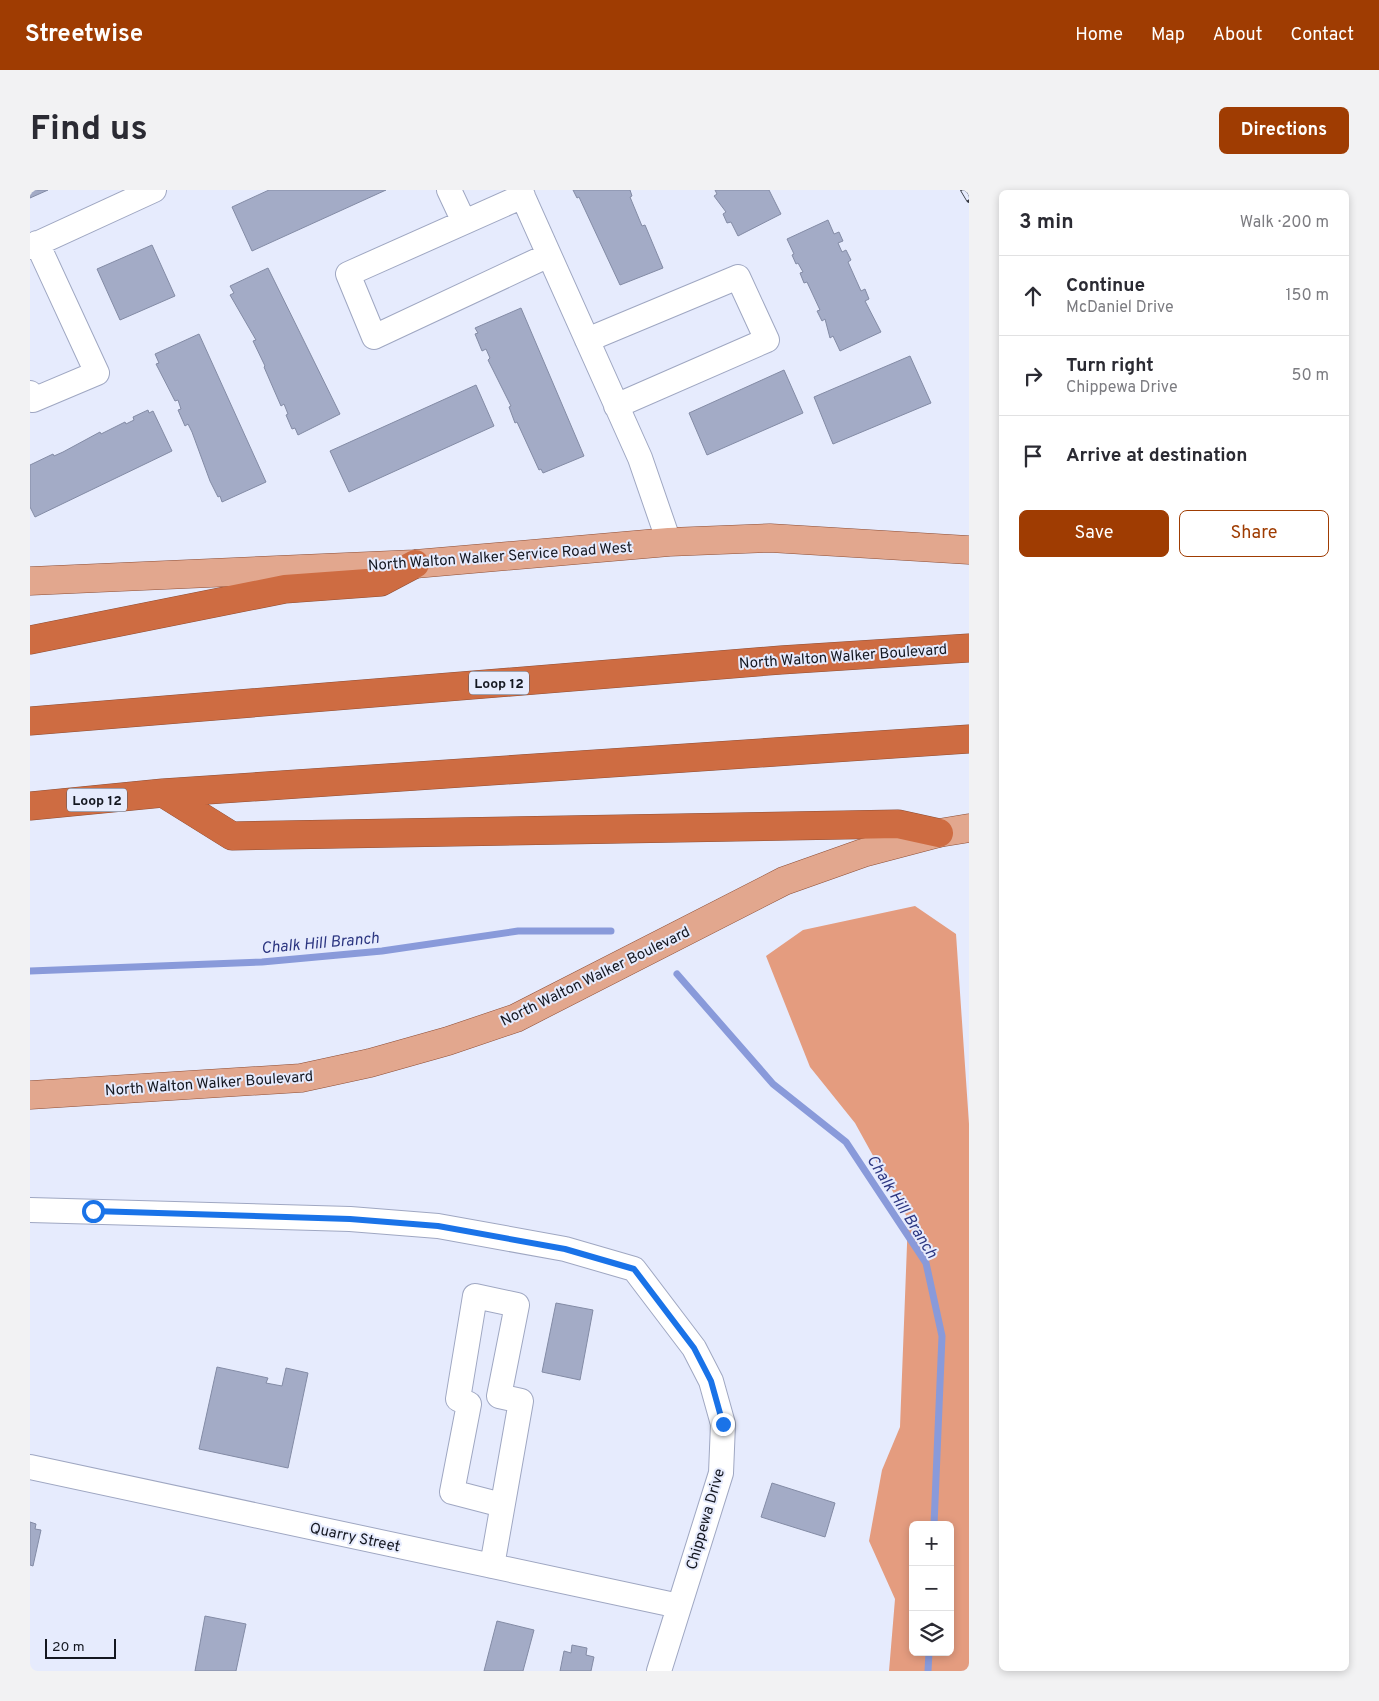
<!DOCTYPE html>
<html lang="en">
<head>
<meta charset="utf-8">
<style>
  :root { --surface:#fff; --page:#f2f2f3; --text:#2b2b33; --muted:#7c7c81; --line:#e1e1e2; --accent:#9f3c02 }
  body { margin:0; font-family:Overpass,sans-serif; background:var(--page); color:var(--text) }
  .controls { position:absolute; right:15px; bottom:15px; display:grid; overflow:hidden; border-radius:8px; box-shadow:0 2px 8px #0003 }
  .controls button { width:45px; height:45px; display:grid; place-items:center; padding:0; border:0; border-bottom:1px solid var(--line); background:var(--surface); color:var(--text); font:25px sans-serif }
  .scale { position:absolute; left:15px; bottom:12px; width:71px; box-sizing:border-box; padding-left:5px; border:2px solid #141720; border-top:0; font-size:14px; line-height:18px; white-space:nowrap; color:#141720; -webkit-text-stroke:4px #e6ebfd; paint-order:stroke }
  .stop { position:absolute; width:15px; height:15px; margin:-11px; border:4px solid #1a73e8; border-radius:50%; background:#fff }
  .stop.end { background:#1a73e8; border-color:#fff; box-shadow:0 1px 5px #0008 }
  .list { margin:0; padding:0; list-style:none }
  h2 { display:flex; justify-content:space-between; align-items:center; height:65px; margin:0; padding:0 20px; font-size:21px }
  h2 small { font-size:16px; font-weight:400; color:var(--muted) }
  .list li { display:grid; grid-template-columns:32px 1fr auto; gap:15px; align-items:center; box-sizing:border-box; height:80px; padding:0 20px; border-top:1px solid var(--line) }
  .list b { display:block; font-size:19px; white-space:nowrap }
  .list p { margin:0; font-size:16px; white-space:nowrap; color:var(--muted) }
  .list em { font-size:16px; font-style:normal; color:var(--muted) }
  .actions { display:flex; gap:10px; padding:15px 20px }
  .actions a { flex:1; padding:11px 0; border:1px solid var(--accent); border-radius:8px; text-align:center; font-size:18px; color:var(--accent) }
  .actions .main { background:var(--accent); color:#fff }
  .icon { flex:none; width:28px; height:28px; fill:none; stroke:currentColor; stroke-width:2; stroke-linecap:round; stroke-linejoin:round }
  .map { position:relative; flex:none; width:939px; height:1481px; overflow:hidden; border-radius:8px }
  header { display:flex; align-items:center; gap:30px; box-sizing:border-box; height:70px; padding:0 25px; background:var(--accent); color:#fff }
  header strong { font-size:24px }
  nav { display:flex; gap:28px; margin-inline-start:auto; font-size:18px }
  .intro { display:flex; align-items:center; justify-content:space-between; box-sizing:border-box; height:120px; padding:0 30px }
  h1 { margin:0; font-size:35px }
  .button { padding:12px 22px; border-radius:8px; background:var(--accent); color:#fff; font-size:18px; font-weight:700 }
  main { display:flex; gap:30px; padding:0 30px }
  aside { flex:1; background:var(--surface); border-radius:8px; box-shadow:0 2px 8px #0003 }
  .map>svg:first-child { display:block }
  .forest { fill:#e49c7f; fill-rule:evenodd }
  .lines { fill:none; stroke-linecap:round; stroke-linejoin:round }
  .stream { stroke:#899ada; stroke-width:7 }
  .building { fill:#a3abc6; stroke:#838ba5 }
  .minor-casing { stroke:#9fa7c2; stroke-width:26 }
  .major-casing { stroke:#8d4e36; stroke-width:29 }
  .highway-casing { stroke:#8d4e36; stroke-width:29 }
  .minor { stroke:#fff; stroke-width:24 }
  .major { stroke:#e2a78e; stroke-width:28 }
  .highway { stroke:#ce6c42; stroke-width:28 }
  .rail-casing { stroke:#353843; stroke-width:5.5 }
  .rail { stroke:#e6ebfd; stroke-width:4; stroke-dasharray:11; stroke-linecap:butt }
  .route { stroke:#1a73e8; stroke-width:6 }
  .labels { text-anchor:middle; stroke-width:4; stroke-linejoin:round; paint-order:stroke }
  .shield { fill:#e6ebfd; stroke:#535762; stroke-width:1 }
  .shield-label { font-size:14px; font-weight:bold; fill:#141720 }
  .street-label { font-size:15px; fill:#141720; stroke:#e6ebfd }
  .water-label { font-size:16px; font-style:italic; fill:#2c3681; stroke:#e6ebfd }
</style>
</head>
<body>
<header>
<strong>Streetwise</strong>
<nav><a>Home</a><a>Map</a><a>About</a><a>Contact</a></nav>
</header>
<div class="intro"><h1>Find us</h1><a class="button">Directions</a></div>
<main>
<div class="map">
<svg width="939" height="1481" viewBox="0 0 939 1481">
  <rect width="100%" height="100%" fill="#e6ebfd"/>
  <!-- forest -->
  <path class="forest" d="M 885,716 L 926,744 L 939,934 L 939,1481 L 859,1481 L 865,1409 L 839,1351 L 852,1280 L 870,1237 L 878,1029 L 825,933 L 780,877 L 736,766 L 773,740 ZM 883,1335 L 920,1335 L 920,1462 L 883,1462 Z"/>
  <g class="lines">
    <!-- stream -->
    <path class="stream" d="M 0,781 L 232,772 L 352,761 L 488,741 L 581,741
      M 647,784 L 743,894 L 816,952 L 896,1073 L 912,1146 L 904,1335
      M 898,1481 L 899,1462"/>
  </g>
  <!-- building -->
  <path class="building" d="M 0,0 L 18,0 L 0,8 Z
    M 239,0 L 356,0 L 222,61 L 202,17 Z
    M 543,0 L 600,0 L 602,6 L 600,7 L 612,36 L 615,35 L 633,78 L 590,95 L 549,7 L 547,8 Z
    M 685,0 L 739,0 L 751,24 L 708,46 L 701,32 L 697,33 L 693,24 L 696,22 L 684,6 L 687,4 Z
    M 798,30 L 804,44 L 809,42 L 813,51 L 808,53 L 812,62 L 816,60 L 821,70 L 818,72 L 831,101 L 835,99 L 839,109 L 835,111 L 851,142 L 810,161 L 803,146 L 800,148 L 795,129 L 792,131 L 787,121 L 790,120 L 777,92 L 774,93 L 770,83 L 773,82 L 768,73 L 766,74 L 762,65 L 764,64 L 757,49 Z
    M 122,55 L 145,106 L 90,130 L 67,79 Z
    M 238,78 L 310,224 L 268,245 L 265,238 L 262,239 L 256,225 L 258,224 L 254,214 L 251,216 L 244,200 L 234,177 L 235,176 L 223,151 L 226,150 L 200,105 L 204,103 L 200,96 Z
    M 491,118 L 554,266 L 513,283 L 511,279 L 509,280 L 487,232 L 485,233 L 479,217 L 481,216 L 458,170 L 460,168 L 456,159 L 452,161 L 445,144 L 448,143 L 445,138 Z
    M 169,144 L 236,292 L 192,312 L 190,306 L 188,307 L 180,291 L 162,242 L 158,234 L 155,236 L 148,220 L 151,219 L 148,210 L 145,211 L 126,174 L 129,173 L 125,164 Z
    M 880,166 L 901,213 L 803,254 L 784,207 Z
    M 754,180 L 773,223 L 677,265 L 659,223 Z
    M 446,195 L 464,236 L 319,302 L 300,261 Z
    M 118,220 L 119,223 L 123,221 L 142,261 L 5,327 L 0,317 L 0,275 L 23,264 L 24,266 L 33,262 L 70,242 L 71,244 L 95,232 L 96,234 L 104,230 L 103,227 Z
    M 526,1113 L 563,1120 L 550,1190 L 512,1182 Z
    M 187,1177 L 238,1188 L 236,1193 L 252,1196 L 256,1178 L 278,1183 L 258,1278 L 169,1259 Z
    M 742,1293 L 805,1313 L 795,1347 L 731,1327 Z
    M 0,1332 L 6,1334 L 5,1339 L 11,1340 L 3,1376 L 0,1375 Z
    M 175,1426 L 216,1434 L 206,1481 L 165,1481 Z
    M 467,1431 L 504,1440 L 493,1481 L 454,1481 Z
    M 542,1455 L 557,1458 L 556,1465 L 564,1467 L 561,1481 L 530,1481 L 534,1461 L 541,1463 Z"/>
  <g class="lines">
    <!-- minor casing -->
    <g class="minor-casing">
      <path id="minor" d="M 419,0 L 434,32
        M 490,0 L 610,268 L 639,352
        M 493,6 L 318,84 L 344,147 L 519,65
        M 0,57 L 124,0
        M 557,150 L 708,87 L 737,150 L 586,216
        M 0,203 L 3,210 L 67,183 L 7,53
        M 0,1020 L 320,1029 L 408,1036 L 535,1059 L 604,1079 L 664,1158 L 681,1191 L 693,1234 L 691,1283 L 629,1481
        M 0,1277 L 649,1416
        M 462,1376 L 491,1211 L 469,1206 L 487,1115 L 445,1106 L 428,1209 L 439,1214 L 422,1302 L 472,1315"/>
    </g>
    <!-- major casing -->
    <g class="major-casing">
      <path id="major" d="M 0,391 L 385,374 L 639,352 L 740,348 L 939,360
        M 0,905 L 271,888 L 340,873 L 418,851 L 486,828 L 754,691 L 833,663 L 909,643 L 939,638"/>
    </g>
    <!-- highway casing -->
    <g class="highway-casing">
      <path id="highway" d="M 0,450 L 255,399 L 351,392 L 385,374
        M 0,531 L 751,470 L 939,458
        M 133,603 L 202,646 L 868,634 L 909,643
        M 0,616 L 133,603 L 939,549"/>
    </g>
    <!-- minor -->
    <use href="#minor" class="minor"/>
    <!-- major -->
    <use href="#major" class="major"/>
    <!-- highway -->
    <use href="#highway" class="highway"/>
    <!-- rail casing -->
    <g class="rail-casing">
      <path id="rail" d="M 933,0 L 939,10"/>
    </g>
    <!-- rail -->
    <use href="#rail" class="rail"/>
  </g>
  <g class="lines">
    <!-- route -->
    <path class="route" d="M 63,1021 L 320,1029 L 408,1036 L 535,1059 L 604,1079 L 664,1158 L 681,1191 L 693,1234"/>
  </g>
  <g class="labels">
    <!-- shield labels -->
    <g class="shield">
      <rect x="439" y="481.5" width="60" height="23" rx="4"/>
      <rect x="37" y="598.5" width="60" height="23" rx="4"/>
    </g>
    <g class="shield-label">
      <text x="469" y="498">Loop 12</text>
      <text x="67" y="615">Loop 12</text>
    </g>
    <!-- street labels -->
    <g class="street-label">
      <text transform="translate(470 366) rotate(-4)" y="5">North Walton Walker Service Road West</text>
      <text transform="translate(813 466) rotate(-4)" y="5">North Walton Walker Boulevard</text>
      <text transform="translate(565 786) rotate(-26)" y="5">North Walton Walker Boulevard</text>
      <text transform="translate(179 893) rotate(-4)" y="5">North Walton Walker Boulevard</text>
      <text transform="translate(675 1329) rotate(-74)" y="5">Chippewa Drive</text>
      <text transform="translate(325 1347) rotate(12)" y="5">Quarry Street</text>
    </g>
    <!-- water labels -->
    <g class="water-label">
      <text transform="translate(290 752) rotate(-5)" y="6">Chalk Hill Branch</text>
      <text transform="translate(873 1016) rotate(58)" y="6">Chalk Hill Branch</text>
    </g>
  </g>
</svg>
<div class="controls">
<button>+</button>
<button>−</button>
<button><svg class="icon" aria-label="layers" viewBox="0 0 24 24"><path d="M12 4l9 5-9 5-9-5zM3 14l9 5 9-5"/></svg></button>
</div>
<div class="scale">20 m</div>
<div class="stop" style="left:63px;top:1021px"></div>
<div class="stop end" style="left:693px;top:1234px"></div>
</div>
<aside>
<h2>3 min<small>Walk · 200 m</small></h2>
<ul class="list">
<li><svg class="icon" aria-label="ahead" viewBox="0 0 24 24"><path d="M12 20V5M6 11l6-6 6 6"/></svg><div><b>Continue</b><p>McDaniel Drive</p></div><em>150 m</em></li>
<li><svg class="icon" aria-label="right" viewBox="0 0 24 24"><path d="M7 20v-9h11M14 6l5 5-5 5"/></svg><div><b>Turn right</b><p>Chippewa Drive</p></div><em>50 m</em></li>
<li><svg class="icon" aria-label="arrive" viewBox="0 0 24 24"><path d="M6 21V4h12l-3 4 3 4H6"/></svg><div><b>Arrive at destination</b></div></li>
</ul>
<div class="actions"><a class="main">Save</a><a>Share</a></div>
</aside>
</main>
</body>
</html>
